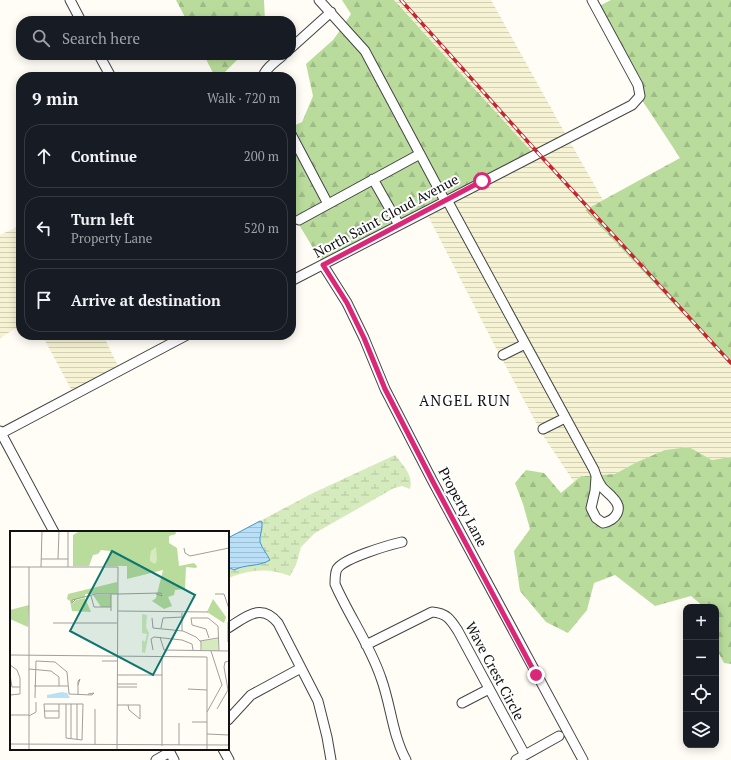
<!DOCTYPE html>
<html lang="en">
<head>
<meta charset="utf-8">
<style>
  :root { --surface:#171b24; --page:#242831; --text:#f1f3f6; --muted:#9ea1a6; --line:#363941 }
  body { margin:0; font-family:"PT Serif",serif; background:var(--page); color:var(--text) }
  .controls { position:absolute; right:12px; bottom:12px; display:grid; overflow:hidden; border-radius:8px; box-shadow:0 2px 10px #0003 }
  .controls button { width:36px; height:36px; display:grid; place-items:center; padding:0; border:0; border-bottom:1px solid var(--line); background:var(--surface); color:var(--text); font:20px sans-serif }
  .stop { position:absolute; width:12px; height:12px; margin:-9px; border:3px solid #db2777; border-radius:50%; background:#fff }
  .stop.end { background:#db2777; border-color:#fff; box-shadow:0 1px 4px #0008 }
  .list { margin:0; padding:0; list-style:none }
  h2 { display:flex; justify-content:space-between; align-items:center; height:52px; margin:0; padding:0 16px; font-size:17px }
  h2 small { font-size:13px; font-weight:400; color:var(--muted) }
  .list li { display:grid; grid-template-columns:26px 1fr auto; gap:12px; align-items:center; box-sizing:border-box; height:64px; margin:0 8px 8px; padding:0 8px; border:1px solid var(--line); border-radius:16px }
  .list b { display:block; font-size:15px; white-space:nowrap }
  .list p { margin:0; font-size:13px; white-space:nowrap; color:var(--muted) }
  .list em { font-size:13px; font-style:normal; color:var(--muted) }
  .icon { flex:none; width:22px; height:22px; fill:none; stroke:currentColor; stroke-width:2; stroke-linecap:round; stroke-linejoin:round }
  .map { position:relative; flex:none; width:731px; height:760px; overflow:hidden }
  .search { position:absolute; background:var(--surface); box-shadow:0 2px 10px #0003; left:16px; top:16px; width:280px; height:44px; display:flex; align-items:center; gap:10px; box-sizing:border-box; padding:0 14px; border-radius:16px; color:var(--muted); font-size:15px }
  .panel { position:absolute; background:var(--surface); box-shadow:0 2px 10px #0003; left:16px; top:72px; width:280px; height:268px; border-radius:16px }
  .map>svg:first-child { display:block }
  .farmland { fill:url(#farmland-rules) }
  .forest { fill:url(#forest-firs) }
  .wetland { fill:url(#wetland-marsh) }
  .water { fill:url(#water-rules); stroke:#3f96cf }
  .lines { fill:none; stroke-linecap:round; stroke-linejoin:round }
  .minor-casing { stroke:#444; stroke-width:11 }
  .minor { stroke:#fff; stroke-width:9 }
  .rail-casing { stroke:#c4262e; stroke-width:3.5 }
  .rail { stroke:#fff; stroke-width:2; stroke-dasharray:6; stroke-linecap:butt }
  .route { stroke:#db2777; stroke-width:5 }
  .labels { text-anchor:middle; stroke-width:4; stroke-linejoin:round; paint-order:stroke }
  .street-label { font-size:14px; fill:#111; stroke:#fff }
  .neighbourhood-label { font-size:15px; letter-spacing:1px; fill:#111; stroke:#fff }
  .inset-road { fill:none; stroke:#a09f9a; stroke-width:1 }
  .view { fill:#0f766e; fill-opacity:0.15; stroke:#0f766e; stroke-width:2 }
  .inset-edge { fill:none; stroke:#111; stroke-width:2 }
</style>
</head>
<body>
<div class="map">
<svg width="731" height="760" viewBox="0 0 731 760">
  <defs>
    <pattern id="farmland-rules" width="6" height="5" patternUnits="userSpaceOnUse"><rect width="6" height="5" fill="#f6f3d4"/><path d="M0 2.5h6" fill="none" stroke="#d2cfb5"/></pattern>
    <pattern id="forest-firs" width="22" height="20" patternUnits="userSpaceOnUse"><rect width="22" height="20" fill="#b9dc9c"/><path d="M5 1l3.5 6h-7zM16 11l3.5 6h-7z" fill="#9ebc85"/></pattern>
    <pattern id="wetland-marsh" width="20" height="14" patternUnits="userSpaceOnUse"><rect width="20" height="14" fill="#d5ebbd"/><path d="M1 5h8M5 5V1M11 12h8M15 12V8" fill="none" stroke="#b6c8a1"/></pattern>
    <pattern id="water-rules" width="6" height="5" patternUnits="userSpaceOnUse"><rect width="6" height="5" fill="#b9e0f7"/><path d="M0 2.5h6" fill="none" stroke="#9ebfd3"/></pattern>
  </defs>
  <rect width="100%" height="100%" fill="#fffdf5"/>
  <!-- farmland -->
  <path class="farmland" d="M 394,0 L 491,0 L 566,135 L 461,189 L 530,150 Z
    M 569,140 L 603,200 L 585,210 L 731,365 L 731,457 L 712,460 L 689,447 L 669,450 L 637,462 L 615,474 L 600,475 L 452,201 Z
    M 446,204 L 521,343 L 499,354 L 427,214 Z
    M 21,225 L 21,325 L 0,338 L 0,235 Z
    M 42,335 L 103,335 L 118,366 L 72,391 Z
    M 524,348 L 561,417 L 541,432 L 502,359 Z
    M 564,422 L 592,476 L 581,476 L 574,482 L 542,434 Z"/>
  <!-- forest -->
  <path class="forest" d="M 176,0 L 264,0 L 265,21 L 187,21 Z
    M 342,0 L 394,0 L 531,151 L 446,197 L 345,23 L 351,14 Z
    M 611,0 L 731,0 L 731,365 L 585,210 L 680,158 L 642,100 L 599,6 Z
    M 341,29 L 358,48 L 415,153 L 329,199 L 291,127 L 302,122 L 313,96 L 306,64 L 333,40 Z
    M 204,55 L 242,55 L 220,77 L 215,77 Z
    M 291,141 L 323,203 L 295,218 L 291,211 Z
    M 418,158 L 440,200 L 400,221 L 377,180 Z
    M 371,184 L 394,224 L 321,261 L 298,223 Z
    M 689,447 L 712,460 L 731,457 L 731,664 L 724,663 L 716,648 L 716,607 L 704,607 L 691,596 L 655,606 L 615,575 L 594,583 L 587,610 L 568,633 L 546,622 L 520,591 L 514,551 L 530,529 L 523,504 L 515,483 L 526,470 L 544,473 L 561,493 L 581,476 L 592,476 L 593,520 L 619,518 L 600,475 L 615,474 L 637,462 L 665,450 Z"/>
  <!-- wetland -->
  <path class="wetland" d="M 395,455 C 403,465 414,476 410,489 L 402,486 L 394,488 L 315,533 L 301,547 L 296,565 L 290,576 C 267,567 250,570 228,578 L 228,567 L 234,570 C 245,564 258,565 269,560 C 267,554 262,548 260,542 C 259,537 262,528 262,522 L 260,521 L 313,493 Z"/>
  <!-- water -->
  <path class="water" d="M 260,521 L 262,522 C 263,529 259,537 260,542 C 262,548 267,554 270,560 C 259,567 245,564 234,570 L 228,567 L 228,538 Z"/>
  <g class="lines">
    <!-- minor casing -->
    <g class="minor-casing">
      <path id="minor" d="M 70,0 L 81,21
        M 319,0 L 365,51 L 445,201
        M 291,48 L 331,12
        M 99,55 L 111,77
        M 263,77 C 265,68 277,61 283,55
        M 291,134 L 328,204
        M 373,179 L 399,225
        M 447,200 L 594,470 C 596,476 598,482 602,487 C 605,491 610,494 613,498 C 624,509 616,520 603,523 L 596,518 L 591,508 L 595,491 L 596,477
        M 299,220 L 420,154
        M 323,265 L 347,303 L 364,338 L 385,389 L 432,480 L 583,760
        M 291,281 L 632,105 L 640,96 L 638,85 L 592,0
        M 503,355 L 525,344
        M 543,429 L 565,418
        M 0,431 L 54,532
        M 0,434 L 187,335
        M 402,542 C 389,545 344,558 337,569 C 335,573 335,579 335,584 C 349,616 370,645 381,678 C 391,705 392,734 406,760
        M 228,628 C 246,617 261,602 278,623 L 318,701 L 327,737 L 331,760
        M 366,645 L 432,612 C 447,613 451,620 458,631 L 525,755
        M 462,703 L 489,689
        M 228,720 L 251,695 L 301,668
        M 168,749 L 174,760
        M 223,749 L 229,760
        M 156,760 L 170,752
        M 516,760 L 559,736"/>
    </g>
    <!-- minor -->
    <use href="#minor" class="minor"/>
    <!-- rail casing -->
    <g class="rail-casing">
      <path id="rail" d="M 401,0 L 538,153 L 731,363"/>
    </g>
    <!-- rail -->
    <use href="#rail" class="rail"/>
  </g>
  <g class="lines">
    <!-- route -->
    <path class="route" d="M 482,181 L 323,265 L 347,303 L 364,338 L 385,389 L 432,480 L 536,675"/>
  </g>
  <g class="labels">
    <!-- street labels -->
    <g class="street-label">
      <text transform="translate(386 216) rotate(-28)" y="5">North Saint Cloud Avenue</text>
      <text transform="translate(463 507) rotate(62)" y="5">Property Lane</text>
      <text transform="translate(495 671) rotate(62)" y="5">Wave Crest Circle</text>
    </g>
    <!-- neighbourhood labels -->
    <g class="neighbourhood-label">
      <text x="465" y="406">ANGEL RUN</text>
    </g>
  </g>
  <!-- overview -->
  <g transform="translate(10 531)">
    <rect width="219" height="219" fill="#fffdf5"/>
    <path d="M 70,0 L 165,0 L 166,3 L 159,5 L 159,12 L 167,17 L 169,35 L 184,32 L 187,35 L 186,37 L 176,36 L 175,58 L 165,59 L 164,64 L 158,66 L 162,75 L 154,78 L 142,70 L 146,67 L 153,39 L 117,48 L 117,35 L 96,35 L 100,20 L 91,19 L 88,23 L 83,24 L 79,35 L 63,35 L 63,4 ZM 107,51 L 107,63 L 75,63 L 75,66 L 63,69 L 62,73 L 66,69 L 75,67 L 81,81 L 62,80 L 60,70 L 57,68 L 58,63 ZM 83,64 L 101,64 L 101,76 L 91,76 ZM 203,68 L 216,86 L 214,92 L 197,81 ZM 19,74 L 18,96 L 0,88 L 0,79 Z" fill="#b9dc9c"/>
    <path d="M 146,16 L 147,29 L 145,33 L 140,30 L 140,26 L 141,20 ZM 132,83 L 137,84 L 136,96 L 139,102 L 135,122 L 132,121 L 132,109 L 135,111 L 137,103 L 132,102 Z" fill="#d5ebbd"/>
    <path d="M 208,108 L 208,120 L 192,119 L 191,110 Z" fill="#d5ebbd"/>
    <path d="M 52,161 L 57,162 L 60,167 L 37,167 L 37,164 Z" fill="#b9e0f7"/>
    <path class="inset-road" d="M 174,17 L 175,22 L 180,25 L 219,17M 31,28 L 58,28M 48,28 L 49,0M 0,36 L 108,36 L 107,219M 31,36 L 32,0M 58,36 L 58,0M 101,63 L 101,80M 108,63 L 151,62 L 152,65 L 146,63M 205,63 L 214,63 L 219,78M 81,65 L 84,76 L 101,76M 66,68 L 62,72 L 62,69 L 86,63 L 108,63M 108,80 L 198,81M 142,87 L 143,97 L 173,100 L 186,106 L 191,111 L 191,120M 218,91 L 218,111M 43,92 L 107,92M 151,97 L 153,87 L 173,86M 172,100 L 172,82M 150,106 L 154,119 L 219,120M 199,107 L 196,98 L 182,94 L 181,87 L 198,87 L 208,95 L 209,120M 190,110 L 208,107M 143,119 L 141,108 L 144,106 L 172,109 L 182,113 L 183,119M 0,124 L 197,126 L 197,219M 152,125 L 152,215M 92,130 L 107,130M 0,134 L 7,139 L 10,147 L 10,163 L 0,164M 19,138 L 41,140 L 49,146 L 49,155M 0,144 L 2,156 L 10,156M 107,144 L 152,144M 107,153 L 127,153M 24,155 L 58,155M 107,156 L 127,156M 178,158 L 197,159M 68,163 L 68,150 L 70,148 L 68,154M 25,167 L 26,130 L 45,131 L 57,141 L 59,163 L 82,164 L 84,162 L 78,163M 49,173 L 49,187 L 35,187 L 34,173 L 73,173 L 72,209 L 56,207 L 56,173M 67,173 L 67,208M 107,174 L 118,174 L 119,179 L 130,188 L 130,174 L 118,174M 207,178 L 218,159 L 214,136 L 215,131 L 219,130M 34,180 L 49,180M 197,181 L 212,154 L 201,120M 0,184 L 19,184M 19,185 L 26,181 L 26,171M 182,191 L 197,191M 169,192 L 169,214M 197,203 L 219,204M 61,207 L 61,173M 0,213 L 219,214M 85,214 L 85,178M 19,219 L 19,36"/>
    <path class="view" d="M 102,20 L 185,64 L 143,144 L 60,100 Z"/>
    <rect width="219" height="219" class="inset-edge"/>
  </g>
</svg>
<div class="controls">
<button>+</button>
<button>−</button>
<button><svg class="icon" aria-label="locate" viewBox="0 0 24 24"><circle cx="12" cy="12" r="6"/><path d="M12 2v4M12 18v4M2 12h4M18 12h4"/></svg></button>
<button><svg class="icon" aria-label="layers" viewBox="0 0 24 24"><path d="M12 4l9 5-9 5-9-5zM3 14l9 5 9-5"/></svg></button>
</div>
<div class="stop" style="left:482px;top:181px"></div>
<div class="stop end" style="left:536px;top:675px"></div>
<div class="search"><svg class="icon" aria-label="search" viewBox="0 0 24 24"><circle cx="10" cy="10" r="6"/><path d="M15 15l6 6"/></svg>Search here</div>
<section class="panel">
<h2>9 min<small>Walk · 720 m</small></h2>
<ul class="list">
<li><svg class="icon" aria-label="ahead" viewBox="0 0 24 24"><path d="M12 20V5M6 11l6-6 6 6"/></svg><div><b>Continue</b></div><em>200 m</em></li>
<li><svg class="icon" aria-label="left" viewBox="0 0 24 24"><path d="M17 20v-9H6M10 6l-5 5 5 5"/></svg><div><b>Turn left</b><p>Property Lane</p></div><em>520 m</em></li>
<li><svg class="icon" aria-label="arrive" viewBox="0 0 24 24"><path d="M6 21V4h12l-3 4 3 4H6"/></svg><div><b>Arrive at destination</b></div></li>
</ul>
</section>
</div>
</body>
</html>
